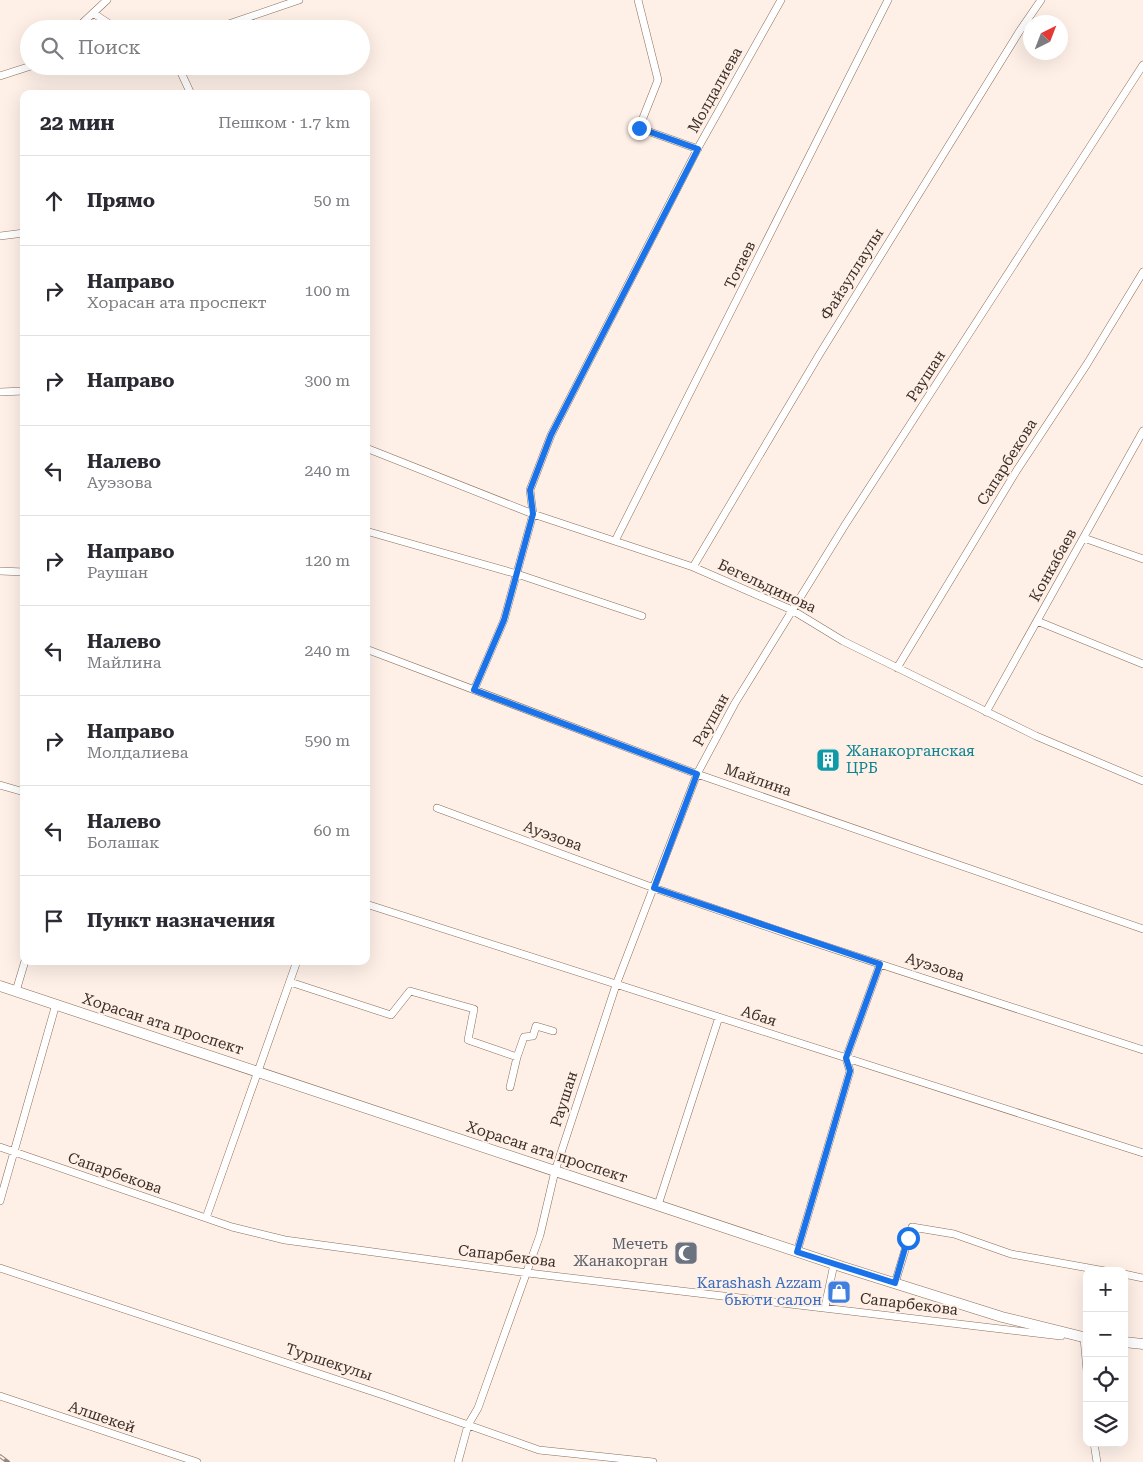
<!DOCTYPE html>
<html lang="ru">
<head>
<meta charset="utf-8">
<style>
  :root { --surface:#fff; --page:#f7f7f7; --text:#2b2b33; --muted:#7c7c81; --line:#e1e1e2 }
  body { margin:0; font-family:"Roboto Serif",serif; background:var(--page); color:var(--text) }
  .controls { position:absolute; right:15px; bottom:15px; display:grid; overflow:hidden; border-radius:10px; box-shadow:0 5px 20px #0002 }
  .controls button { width:45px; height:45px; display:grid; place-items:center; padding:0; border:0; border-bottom:1px solid var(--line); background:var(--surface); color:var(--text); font:25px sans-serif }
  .compass { position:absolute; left:1023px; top:15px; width:45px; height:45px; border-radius:50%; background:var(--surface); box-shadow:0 5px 20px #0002; rotate:42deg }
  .stop { position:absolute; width:15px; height:15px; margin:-11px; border:4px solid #1a73e8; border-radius:50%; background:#fff }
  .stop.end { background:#1a73e8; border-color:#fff; box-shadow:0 1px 5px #0008 }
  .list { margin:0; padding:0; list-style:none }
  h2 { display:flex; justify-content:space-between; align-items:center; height:65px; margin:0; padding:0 20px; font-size:21px }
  h2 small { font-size:16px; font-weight:400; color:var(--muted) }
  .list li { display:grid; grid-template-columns:32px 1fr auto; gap:15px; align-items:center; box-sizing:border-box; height:90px; padding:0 20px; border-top:1px solid var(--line) }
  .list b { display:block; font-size:19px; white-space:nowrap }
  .list p { margin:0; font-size:16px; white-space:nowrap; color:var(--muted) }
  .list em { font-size:16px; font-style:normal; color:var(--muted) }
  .icon { flex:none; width:28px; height:28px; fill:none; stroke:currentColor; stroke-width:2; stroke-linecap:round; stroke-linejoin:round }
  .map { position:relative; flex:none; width:1143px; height:1462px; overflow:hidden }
  .search { position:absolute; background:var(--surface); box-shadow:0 5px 20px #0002; left:20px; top:20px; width:350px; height:55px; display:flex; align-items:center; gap:12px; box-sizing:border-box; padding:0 18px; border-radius:28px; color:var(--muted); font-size:19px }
  .panel { position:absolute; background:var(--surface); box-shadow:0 5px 20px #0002; left:20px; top:90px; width:350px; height:875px; border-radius:10px }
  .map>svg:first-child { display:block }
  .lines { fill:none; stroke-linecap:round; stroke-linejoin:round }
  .minor-casing { stroke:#8b6d58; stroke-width:8 }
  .secondary-casing { stroke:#8b6d58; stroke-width:11 }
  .minor { stroke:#fff; stroke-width:7 }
  .secondary { stroke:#fff; stroke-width:10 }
  .rail-casing { stroke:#95877e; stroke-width:4 }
  .rail { stroke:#fef0e7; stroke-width:2; stroke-dasharray:5.5; stroke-linecap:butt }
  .route { stroke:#1a73e8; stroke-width:6 }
  .labels { text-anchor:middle; stroke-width:4; stroke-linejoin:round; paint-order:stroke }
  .street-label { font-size:15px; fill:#3c2e26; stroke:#fef0e7 }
  .culture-label { font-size:15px; fill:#0d838f; stroke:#fef0e7; text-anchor:start }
  .worship-label { font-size:15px; fill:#5b616d; stroke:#fef0e7; text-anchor:end }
  .shop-label { font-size:15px; fill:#366cbe; stroke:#fef0e7; text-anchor:end }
</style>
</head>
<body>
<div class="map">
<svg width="1143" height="1462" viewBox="0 0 1143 1462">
  <rect width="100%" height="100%" fill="#fef0e7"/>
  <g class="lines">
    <!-- minor casing -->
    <g class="minor-casing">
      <path id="minor" d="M 638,0 L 658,80 L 639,128 L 698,149
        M 93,13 L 117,29
        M 76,29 L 107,0
        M 214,29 L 299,0
        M 178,66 L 191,94
        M 0,76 L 31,66
        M 0,236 L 24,233
        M 0,392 L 24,391
        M 366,448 L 533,514 L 693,567 L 792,610 L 843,641 L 1036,736 L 1143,781
        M 366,531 L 517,574 L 642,616
        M 1084,538 L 1143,559
        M 615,541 L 888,0
        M 693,567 L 819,355 L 1019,32 L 1041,0
        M 0,571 L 24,572
        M 1037,621 L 1143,664
        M 366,649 L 697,774 L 1143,929
        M 897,668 L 1017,470 L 1087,364 L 1143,272
        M 474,690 L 504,620 L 533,514 L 530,490 L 551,435 L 699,146 L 781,0
        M 986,712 L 1143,431
        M 0,785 L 24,792
        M 437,808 L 654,888 L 797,937 L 1143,1050
        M 366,904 L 1143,1153
        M 290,982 L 391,1015 L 410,991 L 474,1009 L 468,1040 L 517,1057 L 524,1037 L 533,1036 L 536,1026 L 553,1031
        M 16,991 L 25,961
        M 510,1087 L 517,1057
        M 0,1147 L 232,1227 L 285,1240 L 528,1273 L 1061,1336
        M 0,1201 L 56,1004
        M 658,1205 L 719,1017
        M 206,1218 L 297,961
        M 797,1252 L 850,1071 L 846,1058 L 880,964
        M 0,1268 L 383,1395 L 539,1450 L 653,1462
        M 1124,1274 L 1143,1278
        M 895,1283 L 912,1227 L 954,1234 L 1011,1254 L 1105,1271
        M 825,1307 L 834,1264
        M 1079,1337 L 1084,1338 L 1087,1371
        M 0,1396 L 197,1462
        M 1094,1443 L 1097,1462
        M 458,1462 L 468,1425 L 478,1408 L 540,1235 L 555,1171 L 616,985 L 697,774 L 735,703 L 845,525 L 1143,65"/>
    </g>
    <!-- secondary casing -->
    <g class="secondary-casing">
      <path id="secondary" d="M 0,986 L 843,1267 L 1002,1317 L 1087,1338
        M 1124,1342 L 1143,1344"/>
    </g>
    <!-- minor -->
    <use href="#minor" class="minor"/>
    <!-- secondary -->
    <use href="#secondary" class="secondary"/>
    <!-- rail casing -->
    <g class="rail-casing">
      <path id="rail" d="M 0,1456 L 8,1462"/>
    </g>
    <!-- rail -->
    <use href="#rail" class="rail"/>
  </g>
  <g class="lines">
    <!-- route -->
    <path class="route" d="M 639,128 L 698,149 L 551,435 L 530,490 L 533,514 L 504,620 L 474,690 L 697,774 L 654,888 L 880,964 L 846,1058 L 850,1071 L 797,1252 L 895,1283 L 908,1238"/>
  </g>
  <!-- icons -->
  <defs>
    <g id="building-square" transform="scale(1.25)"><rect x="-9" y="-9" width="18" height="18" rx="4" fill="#0f9aa8" stroke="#fef0e7"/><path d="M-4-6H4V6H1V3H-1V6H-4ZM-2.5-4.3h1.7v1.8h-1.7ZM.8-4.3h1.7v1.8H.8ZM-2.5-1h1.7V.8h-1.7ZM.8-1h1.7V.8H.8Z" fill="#fff"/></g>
    <g id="mosque-square" transform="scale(1.25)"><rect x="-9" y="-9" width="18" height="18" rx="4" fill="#6b7280" stroke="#fef0e7"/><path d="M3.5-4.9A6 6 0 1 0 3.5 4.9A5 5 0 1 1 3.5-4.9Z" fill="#fff"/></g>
    <g id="shop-square" transform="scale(1.25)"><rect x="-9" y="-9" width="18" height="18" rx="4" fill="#3f7fe0" stroke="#fef0e7"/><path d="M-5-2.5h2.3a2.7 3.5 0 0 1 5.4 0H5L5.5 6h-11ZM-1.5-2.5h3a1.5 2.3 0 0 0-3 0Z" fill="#fff"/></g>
  </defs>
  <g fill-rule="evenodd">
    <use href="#building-square" x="828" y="760"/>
    <use href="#mosque-square" x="686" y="1253"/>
    <use href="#shop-square" x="839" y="1292"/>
  </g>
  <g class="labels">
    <!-- street labels -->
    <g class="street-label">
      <text transform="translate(715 90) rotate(-61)" y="5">Молдалиева</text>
      <text transform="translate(740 265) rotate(-64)" y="5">Тотаев</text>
      <text transform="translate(852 274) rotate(-58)" y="5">Файзуллаулы</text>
      <text transform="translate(926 376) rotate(-57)" y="5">Раушан</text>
      <text transform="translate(1007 462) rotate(-58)" y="5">Сапарбекова</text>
      <text transform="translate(1053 565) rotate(-61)" y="5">Конкабаев</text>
      <text transform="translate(767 586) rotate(25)" y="5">Бегельдинова</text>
      <text transform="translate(711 720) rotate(-61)" y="5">Раушан</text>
      <text transform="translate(758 780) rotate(19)" y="5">Майлина</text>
      <text transform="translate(553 836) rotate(20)" y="5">Ауэзова</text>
      <text transform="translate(935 967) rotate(18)" y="5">Ауэзова</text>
      <text transform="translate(759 1016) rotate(18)" y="5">Абая</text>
      <text transform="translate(163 1024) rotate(18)" y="5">Хорасан ата проспект</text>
      <text transform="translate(564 1099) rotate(-72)" y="5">Раушан</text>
      <text transform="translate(547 1152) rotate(18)" y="5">Хорасан ата проспект</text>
      <text transform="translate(115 1173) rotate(19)" y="5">Сапарбекова</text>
      <text transform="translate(507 1256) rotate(7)" y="5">Сапарбекова</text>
      <text transform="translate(909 1304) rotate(7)" y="5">Сапарбекова</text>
      <text transform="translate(329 1362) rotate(18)" y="5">Туршекулы</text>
      <text transform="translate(102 1417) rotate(19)" y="5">Алшекей</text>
    </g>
    <!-- culture labels -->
    <g class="culture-label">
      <text x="846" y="756">Жанакорганская<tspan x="846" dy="17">ЦРБ</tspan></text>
    </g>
    <!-- worship labels -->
    <g class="worship-label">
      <text x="668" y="1249">Мечеть<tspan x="668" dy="17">Жанакорган</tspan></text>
    </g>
    <!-- shop labels -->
    <g class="shop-label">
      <text x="822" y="1288">Karashash Azzam<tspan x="822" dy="17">бьюти салон</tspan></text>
    </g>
  </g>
</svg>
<div class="controls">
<button>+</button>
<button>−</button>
<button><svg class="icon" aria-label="locate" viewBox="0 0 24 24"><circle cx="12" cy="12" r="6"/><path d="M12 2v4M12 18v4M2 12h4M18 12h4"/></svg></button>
<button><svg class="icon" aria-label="layers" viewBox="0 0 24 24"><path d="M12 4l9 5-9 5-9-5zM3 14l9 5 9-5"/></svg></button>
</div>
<svg class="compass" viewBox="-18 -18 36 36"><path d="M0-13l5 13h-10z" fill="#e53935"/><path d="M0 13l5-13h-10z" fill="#7c7c81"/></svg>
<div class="stop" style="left:908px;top:1238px"></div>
<div class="stop end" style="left:639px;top:128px"></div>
<div class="search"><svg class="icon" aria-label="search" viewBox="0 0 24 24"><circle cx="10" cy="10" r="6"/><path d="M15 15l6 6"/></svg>Поиск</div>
<section class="panel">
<h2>22 мин<small>Пешком · 1.7 km</small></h2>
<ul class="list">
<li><svg class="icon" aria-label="ahead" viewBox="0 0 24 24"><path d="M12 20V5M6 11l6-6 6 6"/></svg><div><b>Прямо</b></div><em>50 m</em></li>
<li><svg class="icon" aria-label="right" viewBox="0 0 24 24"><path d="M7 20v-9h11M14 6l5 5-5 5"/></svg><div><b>Направо</b><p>Хорасан ата проспект</p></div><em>100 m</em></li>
<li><svg class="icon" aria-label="right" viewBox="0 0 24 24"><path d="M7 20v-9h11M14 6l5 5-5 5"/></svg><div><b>Направо</b></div><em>300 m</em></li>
<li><svg class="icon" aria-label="left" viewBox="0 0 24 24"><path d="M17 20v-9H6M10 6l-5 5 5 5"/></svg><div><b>Налево</b><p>Ауэзова</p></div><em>240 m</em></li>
<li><svg class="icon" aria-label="right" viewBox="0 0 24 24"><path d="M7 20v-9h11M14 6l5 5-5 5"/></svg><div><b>Направо</b><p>Раушан</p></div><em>120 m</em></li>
<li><svg class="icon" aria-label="left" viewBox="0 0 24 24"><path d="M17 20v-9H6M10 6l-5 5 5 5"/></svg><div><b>Налево</b><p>Майлина</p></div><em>240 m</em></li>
<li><svg class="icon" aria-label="right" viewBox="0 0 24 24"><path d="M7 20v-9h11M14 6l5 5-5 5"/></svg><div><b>Направо</b><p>Молдалиева</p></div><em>590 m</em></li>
<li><svg class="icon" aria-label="left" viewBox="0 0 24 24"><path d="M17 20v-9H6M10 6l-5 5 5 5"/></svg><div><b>Налево</b><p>Болашак</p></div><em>60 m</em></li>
<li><svg class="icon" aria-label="arrive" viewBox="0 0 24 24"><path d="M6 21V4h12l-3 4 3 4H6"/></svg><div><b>Пункт назначения</b></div></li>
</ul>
</section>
</div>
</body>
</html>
